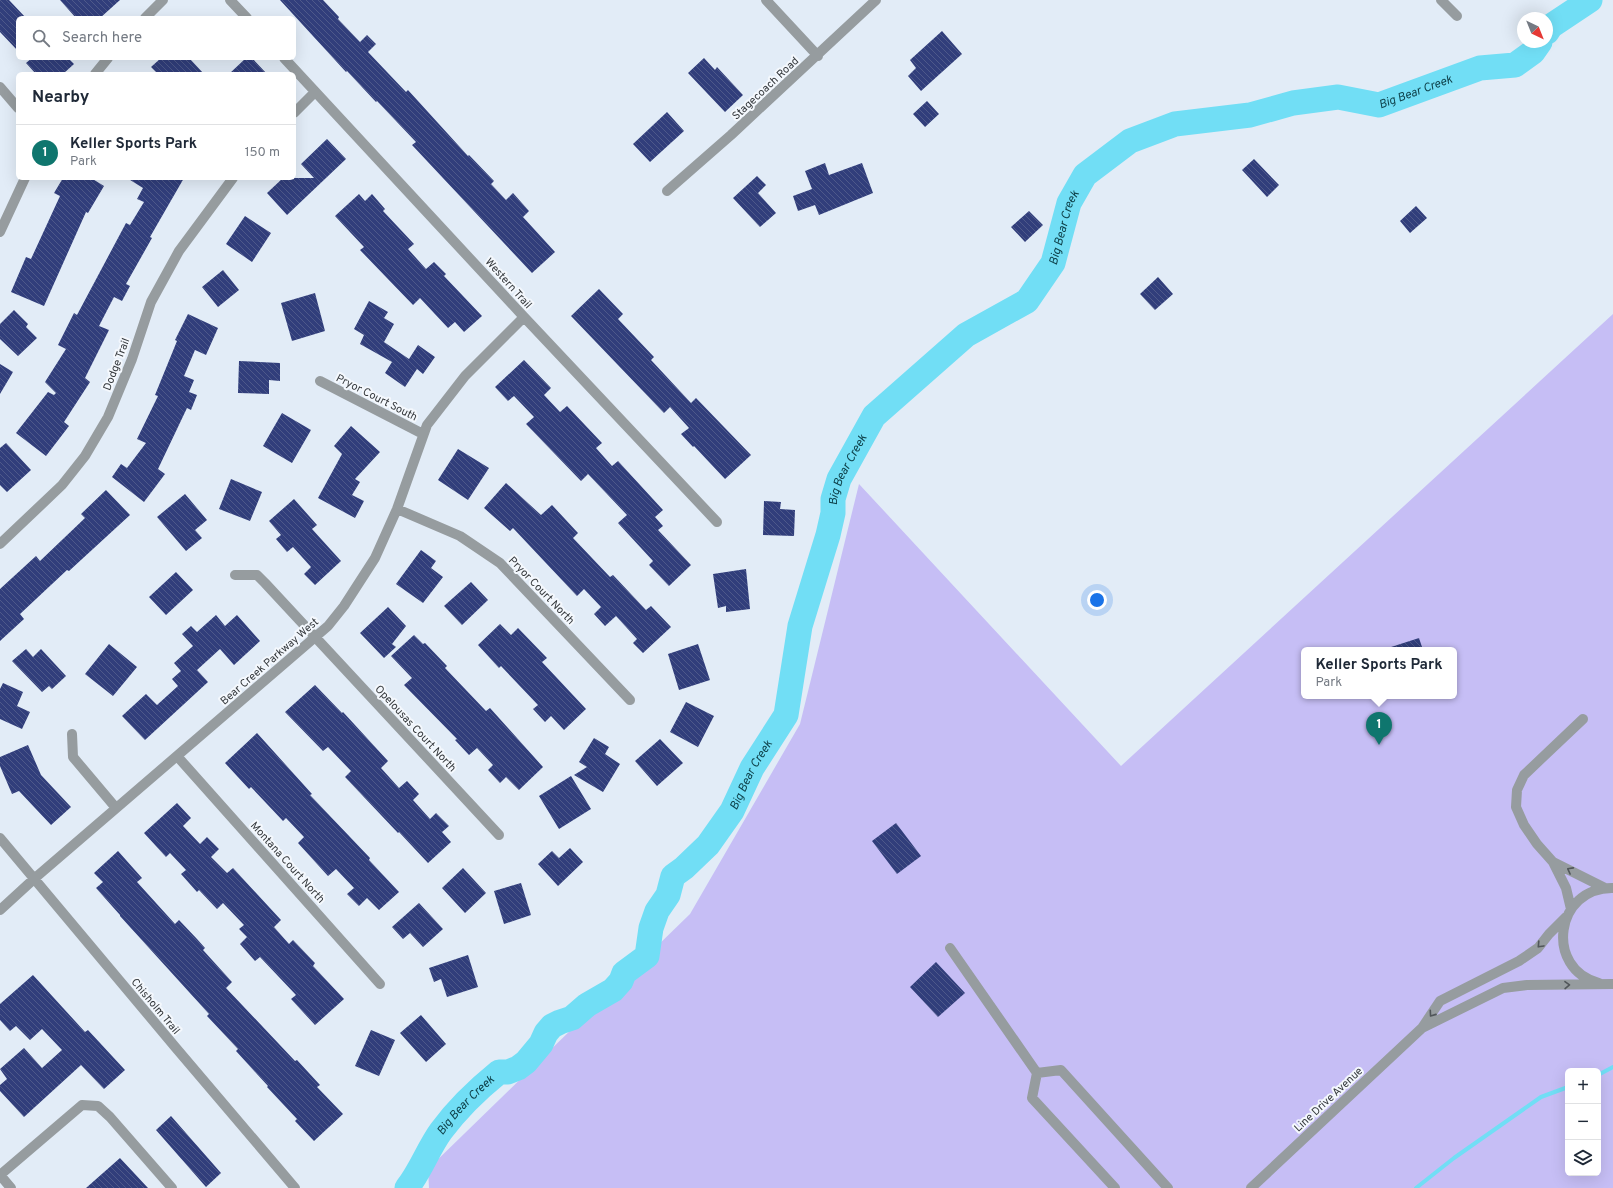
<!DOCTYPE html>
<html lang="en">
<head>
<meta charset="utf-8">
<style>
  :root { --surface:#fff; --page:#f2f2f3; --text:#1f2937; --muted:#747a83; --line:#e0e1e3; --accent:#0f766e }
  body { margin:0; font-family:Overpass,sans-serif; background:var(--page); color:var(--text) }
  .controls { position:absolute; right:12px; bottom:12px; display:grid; overflow:hidden; border-radius:6px; box-shadow:0 4px 16px #0002 }
  .controls button { width:36px; height:36px; display:grid; place-items:center; padding:0; border:0; border-bottom:1px solid var(--line); background:var(--surface); color:var(--text); font:20px sans-serif }
  .compass { position:absolute; left:1517px; top:12px; width:36px; height:36px; border-radius:50%; background:var(--surface); box-shadow:0 4px 16px #0002; rotate:137deg }
  .you { position:absolute; left:1097px; top:600px; width:14px; height:14px; margin:-10px; border:3px solid #fff; border-radius:50%; background:#1a73e8; box-shadow:0 0 0 6px #1a73e833 }
  .badge { display:grid; place-items:center; width:26px; height:26px; border-radius:50%; background:var(--accent); color:#fff; font-size:13px; font-weight:700 }
  .pin { position:absolute; translate:-50% -33px; filter:drop-shadow(0 1px 2px #0008) }
  .pin::after { content:''; position:absolute; top:21px; width:14px; height:12px; background:inherit; clip-path:polygon(0 0,100% 0,50% 100%) }
  .popup { position:absolute; left:1301px; top:647px; width:156px; height:52px; box-sizing:border-box; display:grid; place-content:center; border-radius:6px; background:var(--surface); filter:drop-shadow(0 1px 3px #0005); font-size:13px; white-space:nowrap; color:var(--muted) }
  .popup b { font-size:15px; color:var(--text) }
  .popup::after { content:''; position:absolute; left:50%; top:100%; margin-left:-8px; border:8px solid transparent; border-top-color:var(--surface) }
  .list { margin:0; padding:0; list-style:none }
  h2 { display:flex; justify-content:space-between; align-items:center; height:52px; margin:0; padding:0 16px; font-size:17px }
  h2 small { font-size:13px; font-weight:400; color:var(--muted) }
  .list li { display:grid; grid-template-columns:26px 1fr auto; gap:12px; align-items:center; box-sizing:border-box; height:56px; padding:0 16px; border-top:1px solid var(--line) }
  .list b { display:block; font-size:15px; white-space:nowrap }
  .list p { margin:0; font-size:13px; white-space:nowrap; color:var(--muted) }
  .list em { font-size:13px; font-style:normal; color:var(--muted) }
  .icon { flex:none; width:22px; height:22px; fill:none; stroke:currentColor; stroke-width:2; stroke-linecap:round; stroke-linejoin:round }
  .map { position:relative; flex:none; width:1613px; height:1188px; overflow:hidden }
  .search { position:absolute; background:var(--surface); box-shadow:0 4px 16px #0002; left:16px; top:16px; width:280px; height:44px; display:flex; align-items:center; gap:10px; box-sizing:border-box; padding:0 14px; border-radius:6px; color:var(--muted); font-size:15px }
  .panel { position:absolute; background:var(--surface); box-shadow:0 4px 16px #0002; left:16px; top:72px; width:280px; height:108px; border-radius:6px }
  .map>svg:first-child { display:block }
  .park { fill:#c6bef5; fill-rule:evenodd }
  .lines { fill:none; stroke-linecap:round; stroke-linejoin:round }
  .stream { stroke:#71def5; stroke-width:4 }
  .river { stroke:#71def5; stroke-width:25 }
  .building { fill:url(#building-back-hatch) }
  .minor { stroke:#969c9f; stroke-width:10 }
  .oneway { stroke:#51565a }
  .labels { text-anchor:middle; stroke-width:4; stroke-linejoin:round; paint-order:stroke }
  .street-label { font-size:11px; fill:#34383c; stroke:#f4f8fd }
  .water-label { font-size:12px; font-style:italic; fill:#0f424b; stroke:#f4f8fd }
</style>
</head>
<body>
<div class="map">
<svg width="1613" height="1188" viewBox="0 0 1613 1188">
  <defs>
    <pattern id="building-back-hatch" width="6" height="6" patternUnits="userSpaceOnUse"><rect width="6" height="6" fill="#313e7b"/><path d="M-1 5l2 2M0 0l6 6M5-1l2 2" fill="none" stroke="#4e598a"/></pattern>
  </defs>
  <rect width="100%" height="100%" fill="#e2ecf7"/>
  <!-- park -->
  <path class="park" d="M 1613,314 L 1613,1188 L 429,1188 L 428,1169 L 690,914 L 800,724 L 859,484 L 1121,766 ZM 1304,650 L 1454,650 L 1454,696 L 1304,696 ZM 1568,1071 L 1598,1071 L 1598,1173 L 1568,1173 Z"/>
  <g class="lines">
    <!-- stream -->
    <path class="stream" d="M 1598,1075 L 1613,1067
      M 1416,1188 L 1454,1158 L 1541,1097 L 1568,1087"/>
    <!-- river -->
    <g class="river">
      <path d="M 1547,32 L 1551,26 L 1590,0"/>
      <path id="s1" d="M 407,1188 C 421,1170 428,1149 441,1131 C 458,1108 478,1089 499,1072 L 508,1072 L 518,1068 L 526,1062 L 541,1044 L 546,1033 L 552,1026 L 560,1022 L 572,1018 L 587,1005 L 613,990 L 621,981 L 624,973 L 647,956 L 651,928 L 657,911 L 668,895 L 673,876 L 684,868 L 708,845 L 732,811 L 752,768 L 786,715 L 800,626 L 828,535 L 833,513 L 833,499 L 839,479 L 874,416 L 966,335 L 1027,301 L 1053,263 L 1069,203 L 1085,175 L 1130,141 L 1175,124 L 1250,115 L 1293,103 L 1338,97 L 1379,105 L 1480,68 L 1515,65 L 1533,52 L 1540,42"/>
    </g>
  </g>
  <!-- building -->
  <path class="building" d="M 0,0 L 9,0 L 26,18 L 18,18 L 18,51 L 0,32 Z
    M 60,0 L 120,0 L 100,18 L 76,18 Z
    M 280,0 L 323,0 L 339,17 L 338,19 L 360,42 L 367,35 L 376,44 L 368,52 L 406,92 L 408,90 L 468,156 L 469,155 L 494,181 L 491,184 L 506,200 L 513,193 L 529,211 L 523,217 L 555,252 L 532,273 L 412,145 L 416,142 L 377,101 L 376,102 L 347,71 L 346,72 Z
    M 942,31 L 962,54 L 921,91 L 908,76 L 916,68 L 910,60 Z
    M 32,58 L 68,58 L 74,64 L 63,74 L 36,74 L 26,63 Z
    M 161,58 L 189,58 L 204,74 L 158,74 L 151,67 Z
    M 246,58 L 252,58 L 267,74 L 229,74 Z
    M 704,58 L 715,70 L 717,67 L 743,95 L 725,112 L 688,73 Z
    M 927,101 L 939,114 L 925,127 L 913,114 Z
    M 667,112 L 684,131 L 650,162 L 633,144 Z
    M 327,139 L 346,159 L 287,215 L 267,193 L 283,178 L 314,178 L 301,164 Z
    M 1254,159 L 1279,185 L 1267,197 L 1242,170 Z
    M 825,163 L 829,175 L 862,163 L 873,193 L 819,215 L 815,205 L 798,211 L 793,196 L 812,189 L 805,171 Z
    M 757,176 L 766,185 L 758,193 L 776,213 L 760,227 L 733,198 Z
    M 63,178 L 91,178 L 104,186 L 88,213 L 86,212 L 44,306 L 11,292 L 26,257 L 31,259 L 60,196 L 54,193 Z
    M 127,178 L 184,178 L 150,237 L 152,238 L 126,284 L 130,286 L 122,301 L 114,297 L 99,326 L 109,330 L 85,378 L 90,382 L 64,422 L 69,426 L 46,456 L 16,433 L 48,392 L 54,395 L 56,393 L 45,382 L 66,349 L 58,345 L 74,313 L 77,315 L 126,223 L 130,225 L 144,202 L 137,199 L 143,188 Z
    M 359,194 L 365,201 L 372,194 L 385,209 L 383,211 L 414,244 L 408,249 L 426,269 L 434,262 L 446,274 L 444,276 L 482,316 L 464,332 L 455,322 L 448,328 L 420,298 L 413,305 L 360,250 L 364,247 L 335,216 Z
    M 1416,206 L 1427,218 L 1410,233 L 1400,221 Z
    M 1029,211 L 1043,225 L 1025,242 L 1011,227 Z
    M 245,216 L 271,233 L 252,262 L 226,244 Z
    M 223,270 L 239,290 L 218,307 L 202,287 Z
    M 1158,277 L 1173,294 L 1155,310 L 1140,294 Z
    M 599,289 L 623,314 L 618,319 L 654,357 L 651,360 L 691,403 L 696,398 L 751,455 L 725,479 L 694,446 L 693,447 L 681,434 L 689,428 L 670,407 L 664,413 L 571,316 Z
    M 315,293 L 325,331 L 292,341 L 281,303 Z
    M 369,301 L 388,312 L 384,318 L 394,324 L 384,342 L 409,359 L 418,345 L 435,357 L 423,374 L 417,369 L 405,387 L 385,373 L 392,362 L 360,344 L 364,335 L 354,329 Z
    M 14,310 L 28,324 L 26,327 L 37,338 L 18,356 L 0,339 L 0,324 Z
    M 188,314 L 218,328 L 206,355 L 195,350 L 184,376 L 194,380 L 189,392 L 197,395 L 191,410 L 187,408 L 158,469 L 165,474 L 144,502 L 112,477 L 121,464 L 127,468 L 146,443 L 137,439 L 158,396 L 155,395 L 177,341 L 175,340 Z
    M 524,360 L 551,388 L 544,395 L 560,412 L 567,406 L 602,443 L 596,448 L 612,466 L 618,461 L 663,510 L 655,517 L 663,526 L 658,530 L 691,565 L 669,586 L 649,565 L 653,561 L 618,523 L 627,515 L 588,474 L 581,481 L 526,424 L 534,417 L 514,396 L 508,401 L 495,387 Z
    M 239,361 L 280,363 L 280,381 L 269,380 L 269,394 L 238,393 Z
    M 0,364 L 13,372 L 0,394 Z
    M 282,413 L 311,430 L 292,463 L 263,446 Z
    M 351,426 L 380,452 L 355,479 L 360,482 L 352,495 L 364,501 L 355,518 L 318,498 L 342,454 L 334,446 Z
    M 6,443 L 31,470 L 7,492 L 0,485 L 0,448 Z
    M 458,449 L 489,468 L 468,500 L 438,480 Z
    M 231,479 L 262,492 L 250,521 L 219,509 Z
    M 506,483 L 541,515 L 552,505 L 578,533 L 573,538 L 610,577 L 613,575 L 646,610 L 651,606 L 671,627 L 643,653 L 633,643 L 637,639 L 616,616 L 605,626 L 594,614 L 601,607 L 584,589 L 577,596 L 513,528 L 510,531 L 484,508 Z
    M 106,490 L 130,515 L 69,571 L 67,570 L 20,614 L 24,619 L 0,641 L 0,589 L 36,556 L 40,561 L 85,518 L 81,514 Z
    M 185,494 L 207,520 L 195,530 L 202,538 L 186,551 L 157,517 Z
    M 294,499 L 317,525 L 312,529 L 341,561 L 315,585 L 304,574 L 311,567 L 293,547 L 287,552 L 276,539 L 281,535 L 269,521 Z
    M 764,501 L 781,502 L 780,509 L 795,510 L 794,536 L 763,535 Z
    M 421,550 L 436,561 L 431,568 L 443,577 L 423,603 L 396,584 Z
    M 746,569 L 750,609 L 726,612 L 726,606 L 718,608 L 713,574 Z
    M 176,572 L 193,590 L 166,615 L 149,597 Z
    M 471,582 L 488,600 L 462,625 L 444,606 Z
    M 388,607 L 406,626 L 392,644 L 396,647 L 384,658 L 360,633 Z
    M 216,615 L 225,626 L 237,615 L 260,641 L 234,665 L 220,649 L 197,670 L 208,682 L 145,740 L 122,716 L 146,694 L 157,705 L 178,686 L 172,679 L 181,671 L 174,663 L 193,646 L 182,634 L 191,626 L 197,632 Z
    M 500,624 L 511,635 L 518,628 L 547,658 L 542,662 L 586,709 L 564,730 L 551,716 L 545,722 L 533,709 L 538,705 L 501,666 L 499,668 L 478,645 Z
    M 414,635 L 423,644 L 425,643 L 447,666 L 445,668 L 486,711 L 490,708 L 543,767 L 519,790 L 506,777 L 500,783 L 488,770 L 493,765 L 477,748 L 469,755 L 455,740 L 457,739 L 404,685 L 412,678 L 391,656 Z
    M 1419,638 L 1423,650 L 1389,650 L 1388,648 Z
    M 109,644 L 137,667 L 113,696 L 85,674 Z
    M 698,644 L 710,680 L 679,690 L 668,654 Z
    M 26,649 L 33,657 L 41,649 L 66,676 L 52,689 L 49,686 L 42,692 L 12,661 Z
    M 3,683 L 23,692 L 17,706 L 30,712 L 22,729 L 0,719 L 0,689 Z
    M 315,685 L 342,713 L 343,712 L 388,761 L 381,768 L 399,788 L 407,781 L 419,794 L 413,800 L 430,819 L 436,813 L 449,826 L 442,832 L 451,842 L 428,863 L 399,832 L 398,833 L 345,777 L 351,771 L 328,747 L 323,751 L 285,712 Z
    M 686,702 L 714,716 L 698,747 L 670,732 Z
    M 257,733 L 312,794 L 310,795 L 370,858 L 369,860 L 399,892 L 379,910 L 367,898 L 359,906 L 347,894 L 354,888 L 336,869 L 328,876 L 298,843 L 304,837 L 286,818 L 283,821 L 251,787 L 249,789 L 225,763 Z
    M 594,738 L 609,747 L 605,754 L 620,764 L 603,792 L 574,775 L 587,767 L 579,762 Z
    M 660,739 L 683,763 L 657,786 L 635,761 Z
    M 28,745 L 41,775 L 71,807 L 51,825 L 19,791 L 12,794 L 0,766 L 0,757 Z
    M 571,776 L 591,809 L 559,829 L 539,796 Z
    M 177,803 L 191,818 L 183,826 L 200,844 L 207,837 L 219,849 L 211,857 L 227,873 L 233,868 L 281,920 L 274,927 L 289,944 L 293,940 L 315,963 L 313,966 L 344,999 L 315,1025 L 291,999 L 296,995 L 260,957 L 255,961 L 240,944 L 247,937 L 239,929 L 244,925 L 223,903 L 217,909 L 199,890 L 197,892 L 181,874 L 186,870 L 170,853 L 166,857 L 144,833 Z
    M 896,823 L 921,856 L 897,874 L 872,841 Z
    M 570,848 L 583,862 L 558,886 L 538,864 L 552,851 L 559,858 Z
    M 118,851 L 142,878 L 137,882 L 175,924 L 179,920 L 197,939 L 205,948 L 203,950 L 232,982 L 226,988 L 295,1061 L 297,1060 L 320,1085 L 317,1087 L 343,1114 L 314,1141 L 295,1121 L 297,1119 L 267,1087 L 268,1086 L 236,1051 L 238,1049 L 207,1016 L 209,1014 L 120,916 L 120,915 L 96,888 L 103,882 L 94,873 Z
    M 463,868 L 486,893 L 465,913 L 442,888 Z
    M 521,883 L 531,915 L 504,924 L 494,891 Z
    M 419,903 L 443,929 L 423,947 L 410,933 L 403,939 L 392,927 Z
    M 468,955 L 478,987 L 447,997 L 441,979 L 434,982 L 429,968 Z
    M 936,962 L 965,993 L 938,1017 L 910,987 Z
    M 33,975 L 85,1032 L 88,1030 L 125,1070 L 104,1089 L 81,1065 L 24,1117 L 0,1091 L 0,1085 L 7,1079 L 0,1069 L 24,1048 L 42,1068 L 62,1050 L 42,1029 L 30,1040 L 16,1026 L 10,1031 L 0,1020 L 0,1004 Z
    M 421,1015 L 446,1044 L 426,1062 L 400,1033 Z
    M 371,1030 L 395,1040 L 379,1076 L 355,1066 Z
    M 171,1116 L 221,1173 L 206,1187 L 156,1130 Z
    M 120,1158 L 148,1188 L 86,1188 Z"/>
  <g class="lines">
    <!-- minor -->
    <path class="minor" d="M 230,0 L 247,18
      M 766,0 L 818,56
      M 1441,0 L 1457,16
      M 145,18 L 163,0
      M 284,58 L 524,317 L 717,522
      M 95,74 L 108,58
      M 0,87 L 18,108
      M 294,113 L 315,92
      M 667,191 L 731,135 L 876,0
      M 0,232 L 25,178
      M 320,381 L 423,434
      M 397,509 L 460,536 L 500,563 L 630,700
      M 0,544 L 62,485 L 85,456 L 108,417 L 132,359 L 151,302 L 179,251 L 233,178
      M 235,575 L 257,575 L 265,583 L 499,835
      M 72,734 L 73,757 L 116,808
      M 177,756 L 380,984
      M 0,838 L 176,1048 L 295,1188
      M 1553,862 L 1537,844 L 1524,825 L 1516,807 L 1517,790 L 1524,775 L 1583,719
      M 1571,909 L 1566,888 L 1553,862 L 1605,888
      M 0,910 L 35,878 L 328,626 L 344,606 L 375,558 L 397,509 L 427,425 L 465,376 L 524,317
      M 1566,917 L 1549,934 L 1538,948 L 1519,961 L 1440,1001 L 1422,1028 L 1503,988 L 1527,985 L 1613,984
      M 950,948 L 1037,1073
      M 1599,983 C 1544,969 1555,887 1613,888
      M 0,1175 L 82,1105 L 98,1106 L 110,1117 L 172,1188
      M 0,1175 L 11,1188
      M 1115,1188 L 1032,1098 L 1037,1073 L 1061,1070 L 1168,1188
      M 1251,1188 L 1422,1028"/>
  </g>
  <!-- one-way arrows -->
  <defs><path id="oneway-chevron" d="M-2-3.5L2.5 0L-2 3.5" fill="none" stroke-width="1.6" stroke-linecap="round" stroke-linejoin="round"/></defs>
  <g class="oneway">
    <use href="#oneway-chevron" transform="translate(1570 870) rotate(-152)"/>
    <use href="#oneway-chevron" transform="translate(1540 945) rotate(133)"/>
    <use href="#oneway-chevron" transform="translate(1567 985) rotate(-1)"/>
    <use href="#oneway-chevron" transform="translate(1432 1014) rotate(125)"/>
  </g>
  <g class="labels">
    <!-- street labels -->
    <g class="street-label">
      <text transform="translate(765 88) rotate(-43)" y="4">Stagecoach Road</text>
      <text transform="translate(509 283) rotate(48)" y="4">Western Trail</text>
      <text transform="translate(116 364) rotate(-69)" y="4">Dodge Trail</text>
      <text transform="translate(377 397) rotate(27)" y="4">Pryor Court South</text>
      <text transform="translate(542 590) rotate(46)" y="4">Pryor Court North</text>
      <text transform="translate(269 661) rotate(-41)" y="4">Bear Creek Parkway West</text>
      <text transform="translate(416 728) rotate(47)" y="4">Opelousas Court North</text>
      <text transform="translate(288 862) rotate(48)" y="4">Montana Court North</text>
      <text transform="translate(156 1006) rotate(50)" y="4">Chisholm Trail</text>
      <text transform="translate(1328 1099) rotate(-43)" y="4">Line Drive Avenue</text>
    </g>
    <!-- water labels -->
    <g class="water-label">
      <text dy="4" stroke="none"><textPath href="#s1" startOffset="1627">Big Bear Creek</textPath></text>
      <text dy="4" stroke="none"><textPath href="#s1" startOffset="1219">Big Bear Creek</textPath></text>
      <text dy="4" stroke="none"><textPath href="#s1" startOffset="883">Big Bear Creek</textPath></text>
      <text dy="4" stroke="none"><textPath href="#s1" startOffset="559">Big Bear Creek</textPath></text>
      <text dy="4" stroke="none"><textPath href="#s1" startOffset="102">Big Bear Creek</textPath></text>
    </g>
  </g>
</svg>
<div class="controls">
<button>+</button>
<button>−</button>
<button><svg class="icon" aria-label="layers" viewBox="0 0 24 24"><path d="M12 4l9 5-9 5-9-5zM3 14l9 5 9-5"/></svg></button>
</div>
<svg class="compass" viewBox="-18 -18 36 36"><path d="M0-13l5 13h-10z" fill="#e53935"/><path d="M0 13l5-13h-10z" fill="#747a83"/></svg>
<div class="you"></div>
<div class="pin badge" style="left:1379px;top:745px">1</div>
<div class="popup"><b>Keller Sports Park</b>Park</div>
<div class="search"><svg class="icon" aria-label="search" viewBox="0 0 24 24"><circle cx="10" cy="10" r="6"/><path d="M15 15l6 6"/></svg>Search here</div>
<section class="panel">
<h2>Nearby<small></small></h2>
<ul class="list">
<li><span class="badge">1</span><div><b>Keller Sports Park</b><p>Park</p></div><em>150 m</em></li>
</ul>
</section>
</div>
</body>
</html>
